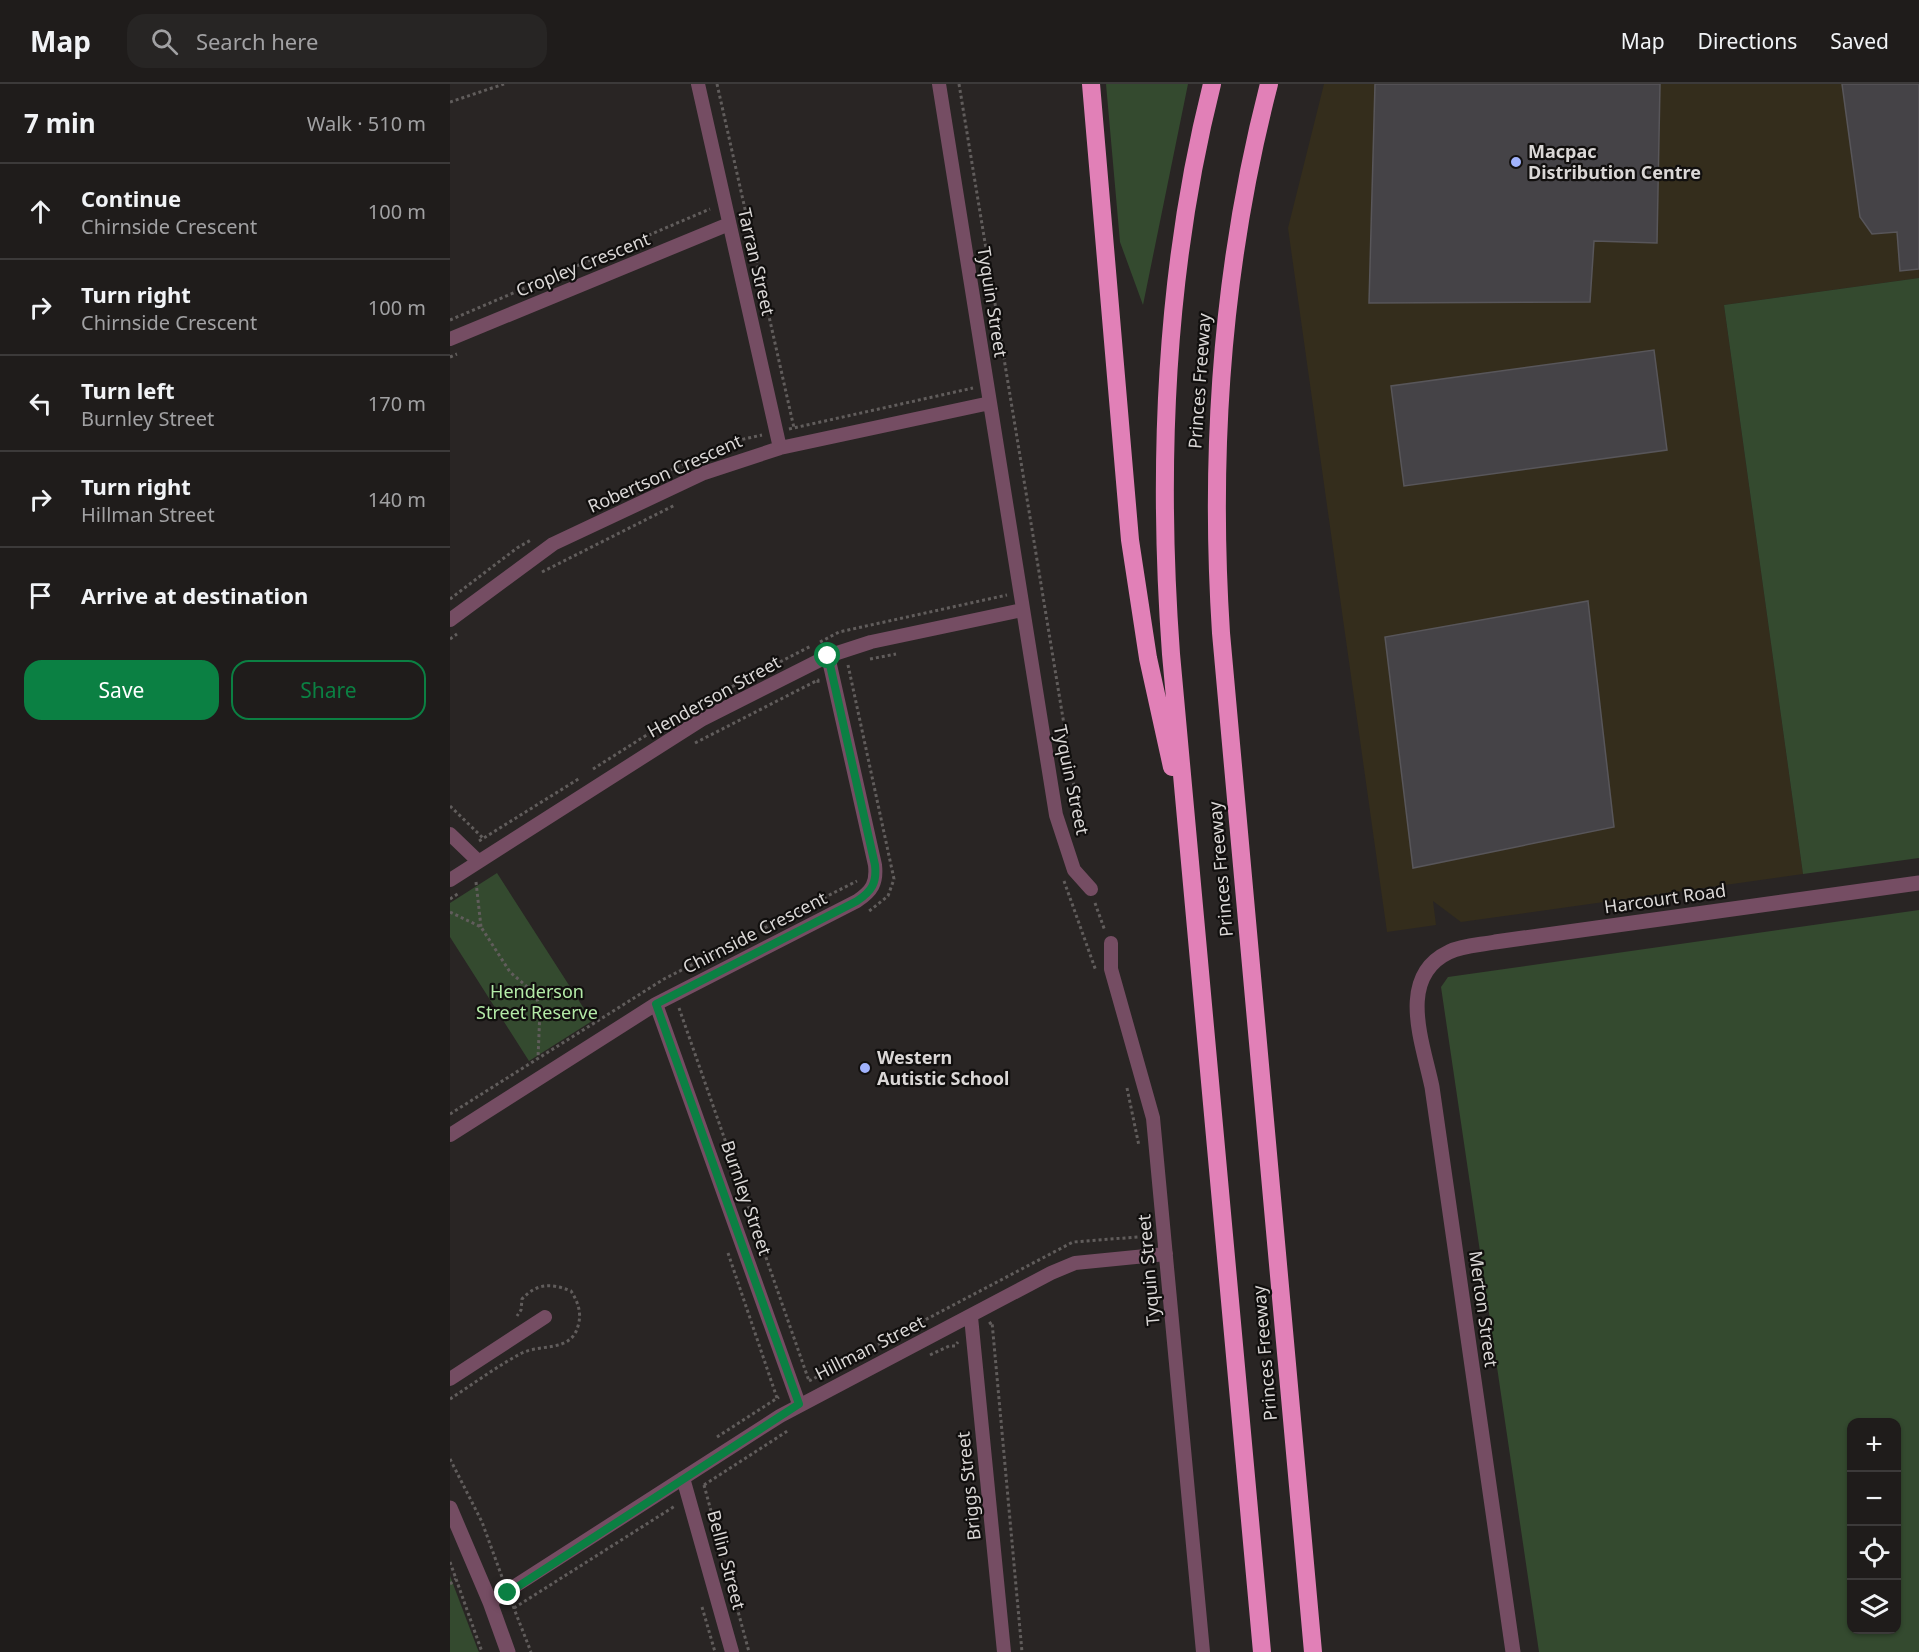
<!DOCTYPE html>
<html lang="en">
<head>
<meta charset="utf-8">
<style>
  :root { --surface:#1f1c1b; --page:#272524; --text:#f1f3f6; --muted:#a1a1a3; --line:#3c3a3a; --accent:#0b8043 }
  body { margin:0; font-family:"Noto Sans",sans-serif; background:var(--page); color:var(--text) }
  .controls { position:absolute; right:18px; bottom:18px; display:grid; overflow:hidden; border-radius:12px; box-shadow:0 2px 4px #0004 }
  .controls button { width:54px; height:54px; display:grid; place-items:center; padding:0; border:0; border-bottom:2px solid var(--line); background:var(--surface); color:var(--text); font:30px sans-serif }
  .stop { position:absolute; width:18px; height:18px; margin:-14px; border:4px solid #0b8043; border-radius:50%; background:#fff }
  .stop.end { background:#0b8043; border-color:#fff; box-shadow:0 2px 6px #0008 }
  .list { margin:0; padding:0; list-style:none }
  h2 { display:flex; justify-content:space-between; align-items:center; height:78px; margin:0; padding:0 24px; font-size:26px }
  h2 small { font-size:20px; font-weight:400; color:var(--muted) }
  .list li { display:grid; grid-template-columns:39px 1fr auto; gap:18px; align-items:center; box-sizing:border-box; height:96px; padding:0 24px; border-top:2px solid var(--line) }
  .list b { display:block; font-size:22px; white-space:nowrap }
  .list p { margin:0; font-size:20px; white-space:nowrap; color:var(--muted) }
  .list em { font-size:20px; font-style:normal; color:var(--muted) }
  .actions { display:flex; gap:12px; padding:18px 24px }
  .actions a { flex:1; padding:14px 0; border:2px solid var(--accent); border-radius:18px; text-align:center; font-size:21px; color:var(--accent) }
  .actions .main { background:var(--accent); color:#fff }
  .icon { flex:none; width:33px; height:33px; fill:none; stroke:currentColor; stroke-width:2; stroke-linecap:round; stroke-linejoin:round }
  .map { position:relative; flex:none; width:1469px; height:1568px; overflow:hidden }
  header { display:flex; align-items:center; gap:36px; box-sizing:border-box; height:84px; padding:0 30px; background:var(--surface); border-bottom:2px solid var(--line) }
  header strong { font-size:28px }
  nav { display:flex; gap:33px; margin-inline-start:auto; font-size:21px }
  .search { width:420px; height:54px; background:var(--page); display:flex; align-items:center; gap:15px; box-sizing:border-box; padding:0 21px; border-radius:18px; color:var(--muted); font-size:22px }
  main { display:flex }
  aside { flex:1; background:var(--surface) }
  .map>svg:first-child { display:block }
  .industrial { fill:#342d1c }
  .green { fill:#344a2f; fill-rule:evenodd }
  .building { fill:#454347; stroke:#58565a; stroke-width:1.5 }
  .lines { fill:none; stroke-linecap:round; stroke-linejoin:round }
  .path { stroke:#615d5c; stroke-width:3; stroke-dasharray:3 3; stroke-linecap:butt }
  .minor { stroke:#754d63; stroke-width:14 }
  .tertiary { stroke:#754d63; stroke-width:15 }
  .motorway { stroke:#e180b7; stroke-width:18 }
  .route { stroke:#0b8043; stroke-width:8 }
  .poi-dot { fill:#a1b3fd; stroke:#110f0e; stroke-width:2 }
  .labels { text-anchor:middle; stroke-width:4.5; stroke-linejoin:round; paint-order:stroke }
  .poi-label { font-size:18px; font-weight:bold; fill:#dad7d6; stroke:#110f0e; text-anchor:start }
  .street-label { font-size:18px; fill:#dad7d6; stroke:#110f0e }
  .park-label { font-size:18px; fill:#b3eaa7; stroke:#110f0e }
</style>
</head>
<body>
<header>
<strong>Map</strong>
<div class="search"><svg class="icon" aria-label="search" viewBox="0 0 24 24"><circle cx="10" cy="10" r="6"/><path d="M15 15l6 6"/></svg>Search here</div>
<nav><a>Map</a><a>Directions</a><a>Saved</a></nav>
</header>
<main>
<aside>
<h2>7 min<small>Walk · 510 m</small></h2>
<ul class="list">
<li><svg class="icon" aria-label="ahead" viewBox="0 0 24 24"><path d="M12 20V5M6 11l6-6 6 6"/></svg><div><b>Continue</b><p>Chirnside Crescent</p></div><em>100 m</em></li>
<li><svg class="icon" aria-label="right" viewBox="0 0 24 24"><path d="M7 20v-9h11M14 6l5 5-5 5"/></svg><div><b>Turn right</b><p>Chirnside Crescent</p></div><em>100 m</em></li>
<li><svg class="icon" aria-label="left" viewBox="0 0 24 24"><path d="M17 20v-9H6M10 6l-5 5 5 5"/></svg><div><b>Turn left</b><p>Burnley Street</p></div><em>170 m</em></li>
<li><svg class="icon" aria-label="right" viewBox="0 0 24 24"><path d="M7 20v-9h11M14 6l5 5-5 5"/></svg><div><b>Turn right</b><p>Hillman Street</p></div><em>140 m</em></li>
<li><svg class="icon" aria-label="arrive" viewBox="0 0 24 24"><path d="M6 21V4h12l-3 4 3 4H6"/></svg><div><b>Arrive at destination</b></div></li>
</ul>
<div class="actions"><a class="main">Save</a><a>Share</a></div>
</aside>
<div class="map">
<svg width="1469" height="1568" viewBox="0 0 1469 1568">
  <rect width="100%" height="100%" fill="#292524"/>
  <!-- industrial -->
  <path class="industrial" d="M 874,0 L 1469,0 L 1469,194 L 1274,221 L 1353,790 L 1011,838 L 983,817 L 986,841 L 937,848 L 838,144 Z"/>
  <!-- green -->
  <path class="green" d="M 656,0 L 738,0 L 693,221 L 670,158 Z
    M 1469,194 L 1469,774 L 1353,790 L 1274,221 Z
    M 47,789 L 142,937 L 79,977 L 0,853 L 0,819 Z
    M 1469,826 L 1469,1568 L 1089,1568 L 991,903 L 998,893 ZM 1402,1338 L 1446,1338 L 1446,1546 L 1402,1546 Z
    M 0,1492 L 28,1566 L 29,1568 L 0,1568 Z"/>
  <!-- building -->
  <path class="building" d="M 925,0 L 1210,0 L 1207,159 L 1144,157 L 1140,218 L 919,219 Z
    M 1392,0 L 1469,0 L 1469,185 L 1450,187 L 1447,148 L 1422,150 L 1410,133 Z
    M 1204,266 L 1217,366 L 954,402 L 941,302 Z
    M 1138,517 L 1164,743 L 963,784 L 935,553 Z"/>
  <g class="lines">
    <!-- path -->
    <path class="path" d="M 267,0 L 344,344
      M 509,0 L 630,738
      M 0,18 L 54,0
      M 0,236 L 260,125
      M 0,273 L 7,270
      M 339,345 L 523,304
      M 221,386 L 276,359 L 312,351
      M 92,488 L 225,421
      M 0,515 L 67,464 L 81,456
      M 0,555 L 7,550
      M 370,558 L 389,548 L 557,511
      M 420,575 L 446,570
      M 398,581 L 444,795 L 438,812 L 418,828
      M 250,619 L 361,562
      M 245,659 L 368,596 L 368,599
      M 143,685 L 233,628
      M 0,722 L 33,754
      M 29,757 L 130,694
      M 614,797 L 646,887
      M 26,798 L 31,843
      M 0,815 L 9,809
      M 645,819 L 655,847
      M 0,828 L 31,843 L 60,888 L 82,907 L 87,915 L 90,926 L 88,974
      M 229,924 L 359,1297
      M 677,1004 L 689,1062
      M 0,1030 L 214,895 L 407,797
      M 278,1169 L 327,1314
      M 539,1240 L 542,1238 L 572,1568
      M 480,1271 L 499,1262 L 505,1262 L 508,1258
      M 359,1297 L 623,1158 L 700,1152
      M 0,1315 C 23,1300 46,1283 70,1270 C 90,1259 121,1269 128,1242 C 132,1229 128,1218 121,1207 C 101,1199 87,1199 72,1215 L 71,1226 L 67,1232
      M 267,1353 L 329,1313
      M 0,1375 L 32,1438 L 52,1493
      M 254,1401 L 339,1346
      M 254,1401 L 299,1568
      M 0,1478 L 32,1568
      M 0,1500 L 6,1495
      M 63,1522 L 81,1568
      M 252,1523 L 265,1568
      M 64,1524 L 225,1422"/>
    <!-- minor -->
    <path class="minor" d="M 248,0 L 330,364
      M 489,0 L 606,731 L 624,786 L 641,805
      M 0,255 L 279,140
      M 0,536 L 103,460 L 254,389 L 330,364 L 540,319
      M 0,750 L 28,777
      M 0,796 L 251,636 L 378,572 L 421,558 L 572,526
      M 661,859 L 661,885 L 703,1034 L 753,1568
      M 206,920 L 349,1320
      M 0,1051 L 206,920 L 407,817 C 422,807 427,799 425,781 L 378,572
      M 521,1233 L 554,1568
      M 0,1295 L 95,1233
      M 233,1394 L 282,1568
      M 40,1518 L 330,1332 L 601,1189 L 625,1179 L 716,1170"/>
    <!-- tertiary -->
    <path class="tertiary" d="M 0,1424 L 40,1518 L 58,1568
      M 1063,1568 L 982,1003 C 973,959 946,893 999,868 C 1013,861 1031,861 1045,858 L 1469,799"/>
    <!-- motorway -->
    <path class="motorway" d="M 641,0 L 680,456 L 698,574 L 722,683
      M 762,0 C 715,186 707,379 721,570 L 812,1568
      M 819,0 C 772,181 759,363 771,549 L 863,1568"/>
  </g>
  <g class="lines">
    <!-- route -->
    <path class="route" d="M 58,1509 L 349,1320 L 206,920 L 407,817 C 422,807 427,799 425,781 L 378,572"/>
  </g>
  <!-- markers -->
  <g class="poi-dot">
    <circle cx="1066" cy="78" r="6"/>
    <circle cx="415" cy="984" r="6"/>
  </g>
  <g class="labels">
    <!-- poi labels -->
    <g class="poi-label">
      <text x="1078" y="74">Macpac<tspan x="1078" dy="21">Distribution Centre</tspan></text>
      <text x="427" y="980">Western<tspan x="427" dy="21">Autistic School</tspan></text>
    </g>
    <!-- street labels -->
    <g class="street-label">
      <text transform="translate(306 178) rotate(77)" y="6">Tarran Street</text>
      <text transform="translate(133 181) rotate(-22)" y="6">Cropley Crescent</text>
      <text transform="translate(542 218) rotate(81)" y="6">Tyquin Street</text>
      <text transform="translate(750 297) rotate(-86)" y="6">Princes Freeway</text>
      <text transform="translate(215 390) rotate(-24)" y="6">Robertson Crescent</text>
      <text transform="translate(264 613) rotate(-29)" y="6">Henderson Street</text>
      <text transform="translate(621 696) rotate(78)" y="6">Tyquin Street</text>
      <text transform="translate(771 785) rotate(-95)" y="6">Princes Freeway</text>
      <text transform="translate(1215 815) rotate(-8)" y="6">Harcourt Road</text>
      <text transform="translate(305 849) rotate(-27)" y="6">Chirnside Crescent</text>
      <text transform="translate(296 1114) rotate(71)" y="6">Burnley Street</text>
      <text transform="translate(699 1186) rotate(-95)" y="6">Tyquin Street</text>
      <text transform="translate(1033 1225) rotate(82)" y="6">Merton Street</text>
      <text transform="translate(420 1264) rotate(-27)" y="6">Hillman Street</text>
      <text transform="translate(815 1269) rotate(-95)" y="6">Princes Freeway</text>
      <text transform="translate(519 1402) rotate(-96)" y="6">Briggs Street</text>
      <text transform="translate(276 1476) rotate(75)" y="6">Bellin Street</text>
    </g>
    <!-- park labels -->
    <g class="park-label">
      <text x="87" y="914">Henderson<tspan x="87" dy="21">Street Reserve</tspan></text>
    </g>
  </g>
</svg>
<div class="controls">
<button>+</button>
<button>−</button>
<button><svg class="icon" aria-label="locate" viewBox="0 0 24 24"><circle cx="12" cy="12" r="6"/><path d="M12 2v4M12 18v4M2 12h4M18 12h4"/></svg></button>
<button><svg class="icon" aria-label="layers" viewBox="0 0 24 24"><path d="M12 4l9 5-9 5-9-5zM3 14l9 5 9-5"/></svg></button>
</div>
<div class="stop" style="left:378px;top:572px"></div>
<div class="stop end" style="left:58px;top:1509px"></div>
</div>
</main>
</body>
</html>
